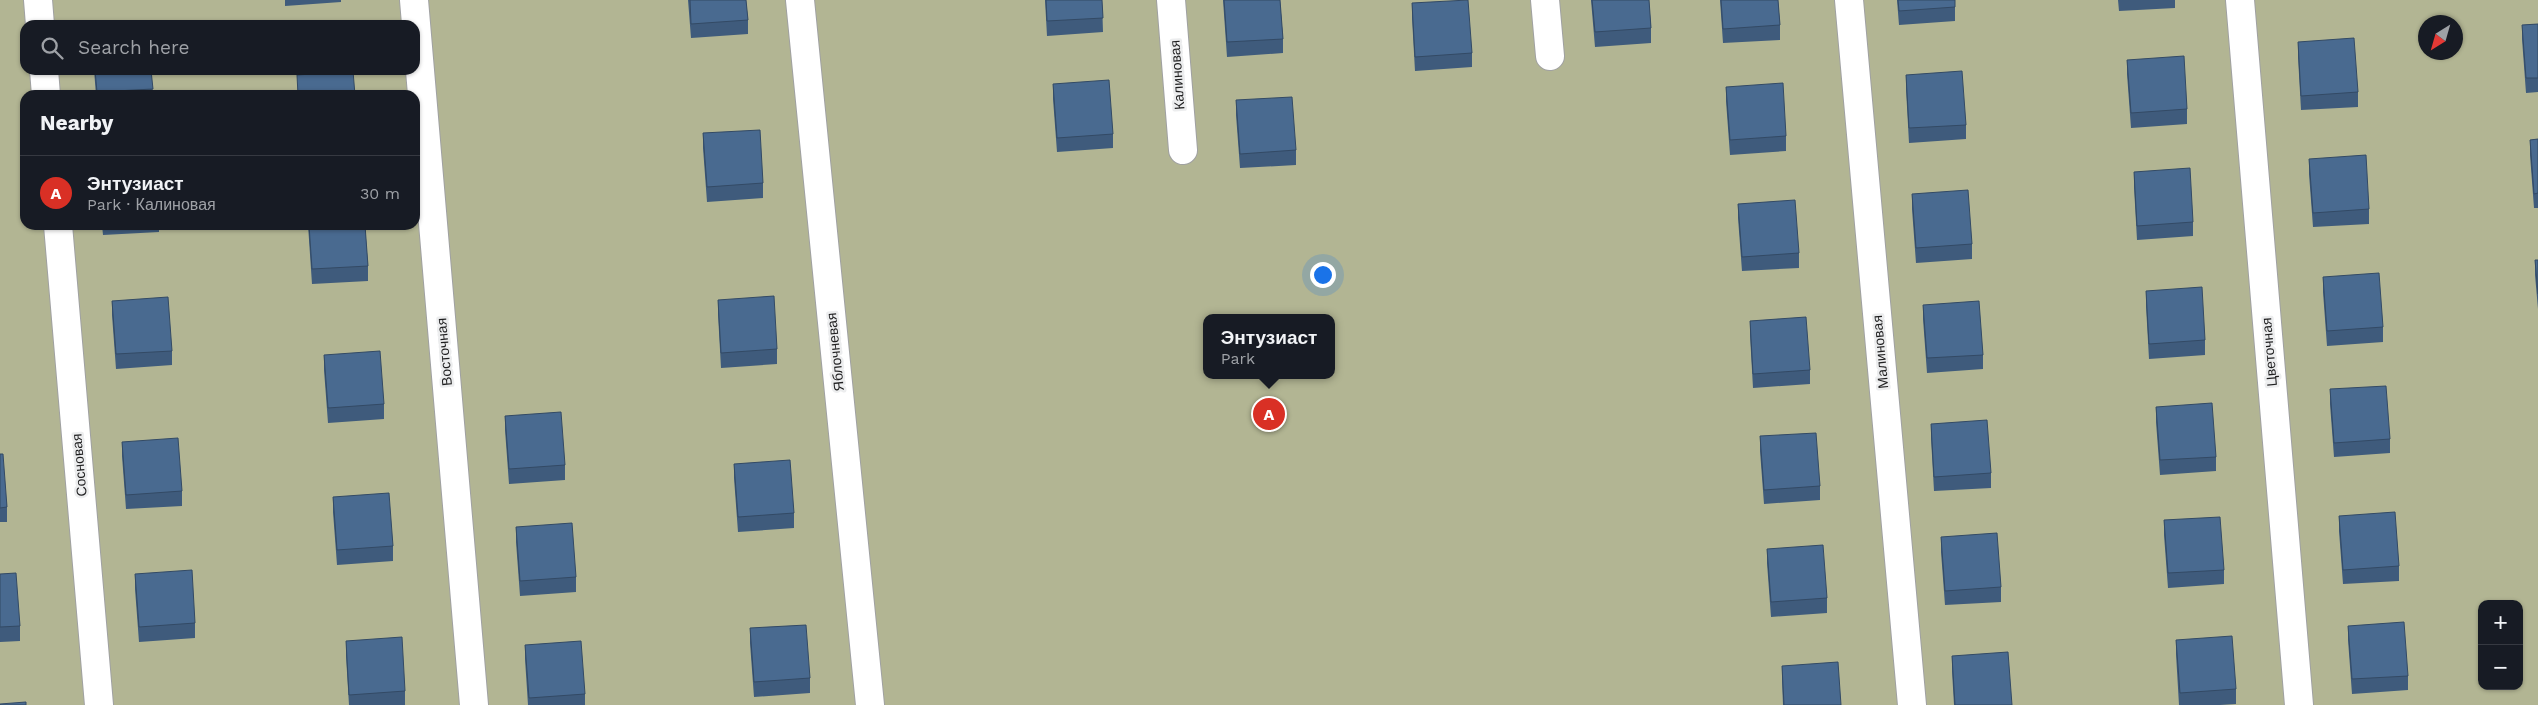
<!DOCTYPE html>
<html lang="en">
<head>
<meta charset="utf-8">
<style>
  :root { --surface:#171b24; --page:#20242c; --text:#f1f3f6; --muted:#9ea1a6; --line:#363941; --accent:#d93025 }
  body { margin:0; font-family:"Work Sans",sans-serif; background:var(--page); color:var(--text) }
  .controls { position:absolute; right:15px; bottom:15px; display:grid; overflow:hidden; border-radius:10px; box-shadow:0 1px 4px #0004 }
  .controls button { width:45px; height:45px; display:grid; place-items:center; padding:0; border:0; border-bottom:1px solid var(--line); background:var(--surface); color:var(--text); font:25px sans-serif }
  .compass { position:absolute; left:2418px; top:15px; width:45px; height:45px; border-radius:50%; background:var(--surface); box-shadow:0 1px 4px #0004; rotate:217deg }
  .you { position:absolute; left:1322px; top:274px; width:18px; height:18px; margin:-12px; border:4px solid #fff; border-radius:50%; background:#1a73e8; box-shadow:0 0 0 8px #1a73e833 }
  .badge { display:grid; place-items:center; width:32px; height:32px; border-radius:50%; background:var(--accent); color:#fff; font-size:16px; font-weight:700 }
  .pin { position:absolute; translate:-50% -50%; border:2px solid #fff; box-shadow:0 1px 5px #0006 }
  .popup { position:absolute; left:1203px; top:314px; width:132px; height:65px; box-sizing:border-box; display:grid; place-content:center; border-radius:10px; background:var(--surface); filter:drop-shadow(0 1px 4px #0005); font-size:16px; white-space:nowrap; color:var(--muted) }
  .popup b { font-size:19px; color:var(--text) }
  .popup::after { content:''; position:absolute; left:50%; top:100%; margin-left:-10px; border:10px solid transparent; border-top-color:var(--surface) }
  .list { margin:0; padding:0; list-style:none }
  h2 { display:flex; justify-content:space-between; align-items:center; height:65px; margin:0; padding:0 20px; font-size:21px }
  h2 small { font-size:16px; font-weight:400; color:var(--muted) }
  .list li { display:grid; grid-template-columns:32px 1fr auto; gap:15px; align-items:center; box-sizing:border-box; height:75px; padding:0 20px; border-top:1px solid var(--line) }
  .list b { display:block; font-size:19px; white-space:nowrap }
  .list p { margin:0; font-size:16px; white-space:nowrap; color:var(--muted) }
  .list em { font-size:16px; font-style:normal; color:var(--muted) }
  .icon { flex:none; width:28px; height:28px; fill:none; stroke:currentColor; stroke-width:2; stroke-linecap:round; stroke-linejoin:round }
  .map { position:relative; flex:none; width:2538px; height:705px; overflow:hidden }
  .search { position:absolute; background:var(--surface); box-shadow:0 1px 4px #0004; left:20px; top:20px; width:400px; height:55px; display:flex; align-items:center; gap:12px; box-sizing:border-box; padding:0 18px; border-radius:15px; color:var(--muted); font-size:19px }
  .panel { position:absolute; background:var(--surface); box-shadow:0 1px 4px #0004; left:20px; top:90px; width:400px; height:140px; border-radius:15px }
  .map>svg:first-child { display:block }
  .green { fill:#b2b593; fill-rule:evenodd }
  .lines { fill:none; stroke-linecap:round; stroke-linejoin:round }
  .minor-casing { stroke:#a0a1a2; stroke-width:30 }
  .minor { stroke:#fff; stroke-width:28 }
  .wall { fill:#3f5b7c }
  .building { fill:#496a90; stroke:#334a65 }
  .labels { text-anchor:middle; stroke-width:5; stroke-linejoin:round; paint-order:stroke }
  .street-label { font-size:14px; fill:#1f1f20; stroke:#ecedee }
</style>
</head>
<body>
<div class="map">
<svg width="2538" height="705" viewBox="0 0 2538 705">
  <rect width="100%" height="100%" fill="#dfe0e1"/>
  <!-- green -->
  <path class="green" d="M 0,0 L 2538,0 L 2538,705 L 0,705 ZM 2426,22 L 2456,22 L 2456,52 L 2426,52 ZM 25,25 L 415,25 L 415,70 L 25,70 ZM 25,95 L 415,95 L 415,225 L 25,225 ZM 1206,318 L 1332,318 L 1332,375 L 1206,375 ZM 2482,604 L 2519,604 L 2519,686 L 2482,686 Z"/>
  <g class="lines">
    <!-- minor casing -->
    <g class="minor-casing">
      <path id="minor" d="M 38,0 L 40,25
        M 414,0 L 474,705
        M 800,0 L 870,705
        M 1171,0 L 1183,150
        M 1545,0 L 1550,56
        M 1849,0 L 1912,705
        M 2240,0 L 2299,705
        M 44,70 L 46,95
        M 58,225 L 99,705"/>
    </g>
    <!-- minor -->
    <use href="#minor" class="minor"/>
  </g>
  <!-- wall -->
  <path class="wall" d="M 285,0 L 341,0 L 341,2 L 285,6 Z
    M 688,0 L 746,0 L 748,20 L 748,34 L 691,38 Z
    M 1045,0 L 1102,0 L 1103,32 L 1047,36 Z
    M 1223,0 L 1280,0 L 1283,39 L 1283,53 L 1227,57 Z
    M 1591,0 L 1649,0 L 1651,28 L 1651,43 L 1595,47 Z
    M 1720,0 L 1778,0 L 1780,25 L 1780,40 L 1723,43 Z
    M 1897,0 L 1955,0 L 1955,21 L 1899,25 Z
    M 2118,0 L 2175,0 L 2175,8 L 2119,11 Z
    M 1412,3 L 1472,53 L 1472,67 L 1415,71 L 1412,18 Z
    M 2538,24 L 2538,92 L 2526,93 L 2522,39 L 2522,25 Z
    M 2298,42 L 2358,92 L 2358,107 L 2301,110 L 2298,57 Z
    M 2127,60 L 2187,109 L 2187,124 L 2131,128 L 2127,74 Z
    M 94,70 L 151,70 L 153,95 L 96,95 Z
    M 1906,75 L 1966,125 L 1966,139 L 1909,143 L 1906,89 Z
    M 1053,84 L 1113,134 L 1113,148 L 1057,152 L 1053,99 Z
    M 1726,87 L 1786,136 L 1786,151 L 1730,155 L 1726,101 Z
    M 1236,100 L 1296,150 L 1296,165 L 1240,168 L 1236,115 Z
    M 703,133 L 763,183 L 763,198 L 707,202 L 703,148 Z
    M 2538,139 L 2538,208 L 2534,208 L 2530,155 L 2530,140 Z
    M 2309,159 L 2369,209 L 2369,224 L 2313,227 L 2309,174 Z
    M 2134,172 L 2193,222 L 2193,236 L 2137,240 L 2134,187 Z
    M 1912,194 L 1972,244 L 1972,259 L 1916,263 L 1912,209 Z
    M 1738,204 L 1799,253 L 1799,268 L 1742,271 L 1738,218 Z
    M 102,225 L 159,225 L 159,232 L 103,235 Z
    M 308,225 L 365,225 L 368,266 L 368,281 L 312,284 Z
    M 2535,260 L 2538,260 L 2538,309 L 2535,275 Z
    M 2323,277 L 2383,327 L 2383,342 L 2327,346 L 2323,292 Z
    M 2146,291 L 2205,340 L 2205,355 L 2149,359 L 2146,306 Z
    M 718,300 L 777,349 L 777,364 L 721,368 L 718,314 Z
    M 112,301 L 172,351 L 172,365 L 116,369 L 112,315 Z
    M 1923,305 L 1983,355 L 1983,369 L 1927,373 L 1923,319 Z
    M 1750,321 L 1810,370 L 1810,384 L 1753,388 L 1750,335 Z
    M 324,355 L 384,404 L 384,419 L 328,423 L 324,370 Z
    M 2330,389 L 2390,439 L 2390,453 L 2334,457 L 2330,404 Z
    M 2156,407 L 2216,457 L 2216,471 L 2160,475 L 2156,422 Z
    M 505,416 L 565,465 L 565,480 L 509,484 L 505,430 Z
    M 1931,424 L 1991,473 L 1991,488 L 1934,491 L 1931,438 Z
    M 1760,436 L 1820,486 L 1820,500 L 1764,504 L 1760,451 Z
    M 122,442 L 182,491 L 182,506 L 126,509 L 122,456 Z
    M 0,454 L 7,507 L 7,522 L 0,522 Z
    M 734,464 L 794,513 L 794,528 L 738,532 L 734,478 Z
    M 333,497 L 393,546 L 393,561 L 337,565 L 333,512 Z
    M 2339,516 L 2399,566 L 2399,581 L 2343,584 L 2339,531 Z
    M 2164,520 L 2224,570 L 2224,584 L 2168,588 L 2164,535 Z
    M 516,527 L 576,577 L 576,592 L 520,596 L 516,542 Z
    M 1941,537 L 2001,587 L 2001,602 L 1945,605 L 1941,552 Z
    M 1767,549 L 1827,598 L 1827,613 L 1771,617 L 1767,563 Z
    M 0,574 L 20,626 L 20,641 L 0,642 Z
    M 135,574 L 195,623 L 195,638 L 139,642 L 135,589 Z
    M 2348,626 L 2408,676 L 2408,690 L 2352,694 L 2348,640 Z
    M 750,628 L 810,678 L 810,693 L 754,697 L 750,643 Z
    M 2176,640 L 2236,689 L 2236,704 L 2220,705 L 2179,705 L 2176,654 Z
    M 346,641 L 405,691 L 405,705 L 349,705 L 346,656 Z
    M 525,645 L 585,694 L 585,705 L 528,705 L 525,659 Z
    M 1952,656 L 2012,705 L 1954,705 L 1952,671 Z
    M 1782,666 L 1841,705 L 1783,705 L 1782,680 Z"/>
  <!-- building -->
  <path class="building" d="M 690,0 L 746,0 L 748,20 L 691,24 Z
    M 1046,0 L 1102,0 L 1103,18 L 1047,21 Z
    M 1224,0 L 1280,0 L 1283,39 L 1227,42 Z
    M 1468,0 L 1472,53 L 1415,57 L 1412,3 Z
    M 1592,0 L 1649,0 L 1651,28 L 1595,32 Z
    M 1721,0 L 1778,0 L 1780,25 L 1723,29 Z
    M 1898,0 L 1955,0 L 1955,7 L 1899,11 Z
    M 2538,24 L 2538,78 L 2526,78 L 2522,25 Z
    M 2354,38 L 2358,92 L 2301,96 L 2298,42 Z
    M 2184,56 L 2187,109 L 2131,113 L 2127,60 Z
    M 95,70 L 151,70 L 153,89 L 97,92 Z
    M 353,71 L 355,95 L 298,95 L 297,75 Z
    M 1962,71 L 1966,125 L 1909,128 L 1906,75 Z
    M 1109,80 L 1113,134 L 1057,138 L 1053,84 Z
    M 1783,83 L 1786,136 L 1730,140 L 1726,87 Z
    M 1292,97 L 1296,150 L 1240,154 L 1236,100 Z
    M 760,130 L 763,183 L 707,187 L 703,133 Z
    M 2538,139 L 2538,193 L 2534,194 L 2530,140 Z
    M 2366,155 L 2369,209 L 2313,213 L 2309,159 Z
    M 2190,168 L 2193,222 L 2137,226 L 2134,172 Z
    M 1968,190 L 1972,244 L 1916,248 L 1912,194 Z
    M 1795,200 L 1799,253 L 1742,257 L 1738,204 Z
    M 309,225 L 365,225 L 368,266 L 312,269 Z
    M 2535,260 L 2538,260 L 2538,294 Z
    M 2379,273 L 2383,327 L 2327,331 L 2323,277 Z
    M 2202,287 L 2205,340 L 2149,344 L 2146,291 Z
    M 774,296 L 777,349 L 721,353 L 718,300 Z
    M 168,297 L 172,351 L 116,354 L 112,301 Z
    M 1979,301 L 1983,355 L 1927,358 L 1923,305 Z
    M 1806,317 L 1810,370 L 1753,374 L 1750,321 Z
    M 380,351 L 384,404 L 328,408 L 324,355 Z
    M 2386,386 L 2390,439 L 2334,443 L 2330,389 Z
    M 2212,403 L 2216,457 L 2160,460 L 2156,407 Z
    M 561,412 L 565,465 L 509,469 L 505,416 Z
    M 1987,420 L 1991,473 L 1934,477 L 1931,424 Z
    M 1816,433 L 1820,486 L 1764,490 L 1760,436 Z
    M 178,438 L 182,491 L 126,495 L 122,442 Z
    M 0,454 L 3,454 L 7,507 L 0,508 Z
    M 790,460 L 794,513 L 738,517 L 734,464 Z
    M 389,493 L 393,546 L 337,550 L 333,497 Z
    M 2395,512 L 2399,566 L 2343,570 L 2339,516 Z
    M 2220,517 L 2224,570 L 2168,573 L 2164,520 Z
    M 572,523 L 576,577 L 520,581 L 516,527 Z
    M 1997,533 L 2001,587 L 1945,591 L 1941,537 Z
    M 1823,545 L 1827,598 L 1771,602 L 1767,549 Z
    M 192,570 L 195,623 L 139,627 L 135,574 Z
    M 16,573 L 20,626 L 0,627 L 0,574 Z
    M 2404,622 L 2408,676 L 2352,679 L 2348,626 Z
    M 806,625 L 810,678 L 754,682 L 750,628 Z
    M 2232,636 L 2236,689 L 2180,693 L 2176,640 Z
    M 402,637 L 405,691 L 349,695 L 346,641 Z
    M 581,641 L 585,694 L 529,698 L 525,645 Z
    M 2008,652 L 2012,705 L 1955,705 L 1952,656 Z
    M 1838,662 L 1841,705 L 1784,705 L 1782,666 Z
    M 26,702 L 26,705 L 0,705 L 0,704 Z"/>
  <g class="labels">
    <!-- street labels -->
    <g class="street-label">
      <text transform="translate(1177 75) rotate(-94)" y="5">Калиновая</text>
      <text transform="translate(444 352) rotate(-95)" y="5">Восточная</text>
      <text transform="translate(835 352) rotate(-96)" y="5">Яблочневая</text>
      <text transform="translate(1880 352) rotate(-95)" y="5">Малиновая</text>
      <text transform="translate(2269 352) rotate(-95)" y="5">Цветочная</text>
      <text transform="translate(79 465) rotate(-95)" y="5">Сосновая</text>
    </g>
  </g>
</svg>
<div class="controls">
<button>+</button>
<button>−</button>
</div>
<svg class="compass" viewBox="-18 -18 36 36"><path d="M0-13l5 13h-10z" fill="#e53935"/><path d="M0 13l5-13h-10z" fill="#9ea1a6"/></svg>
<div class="you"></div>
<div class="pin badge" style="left:1269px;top:414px">A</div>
<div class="popup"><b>Энтузиаст</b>Park</div>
<div class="search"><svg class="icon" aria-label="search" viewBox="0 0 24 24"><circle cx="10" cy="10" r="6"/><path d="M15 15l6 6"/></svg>Search here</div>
<section class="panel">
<h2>Nearby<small></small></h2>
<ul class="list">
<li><span class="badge">A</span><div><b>Энтузиаст</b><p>Park · Калиновая</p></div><em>30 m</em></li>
</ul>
</section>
</div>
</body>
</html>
